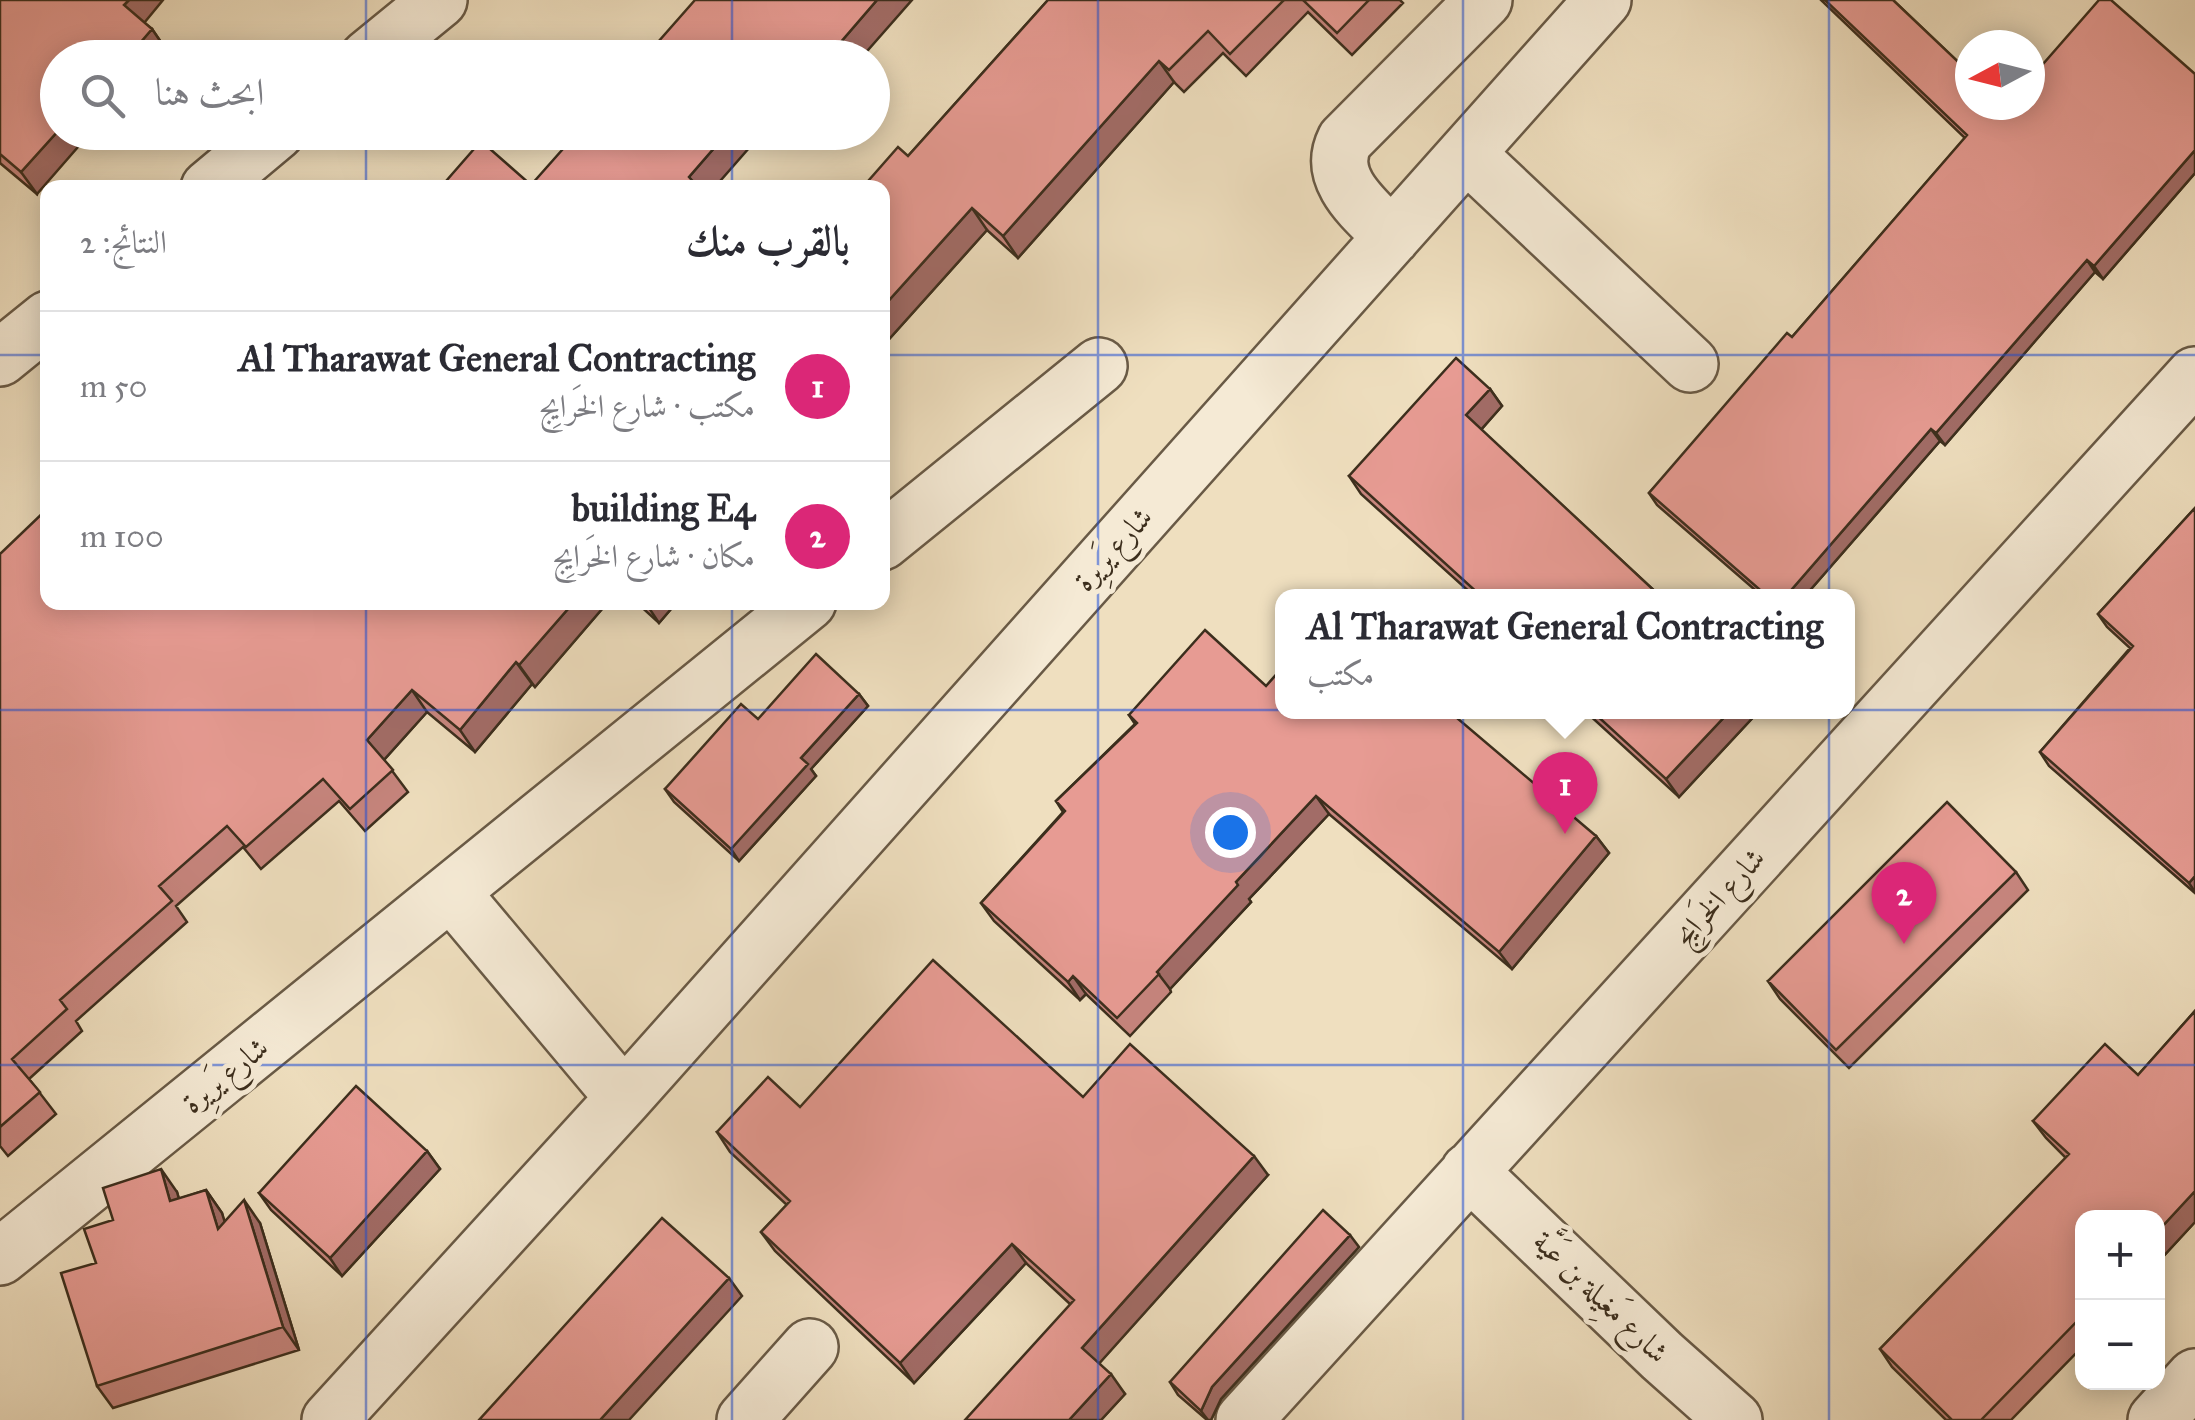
<!DOCTYPE html>
<html lang="ar">
<head>
<meta charset="utf-8">
<style>
  :root { --surface:#fff; --page:#f7f7f7; --text:#2b2b33; --muted:#7c7c81; --line:#e1e1e2; --accent:#db2777 }
  body { margin:0; font-family:"IM FELL Great Primer",Amiri,serif; background:var(--page); color:var(--text); direction:rtl }
  .controls { position:absolute; right:30px; bottom:30px; display:grid; overflow:hidden; border-radius:20px; box-shadow:0 5px 25px #0003 }
  .controls button { width:90px; height:90px; display:grid; place-items:center; padding:0; border:0; border-bottom:2px solid var(--line); background:var(--surface); color:var(--text); font:50px sans-serif }
  .compass { position:absolute; left:1955px; top:30px; width:90px; height:90px; border-radius:50%; background:var(--surface); box-shadow:0 5px 25px #0003; rotate:263deg }
  .you { position:absolute; left:1230px; top:832px; width:35px; height:35px; margin:-25px; border:8px solid #fff; border-radius:50%; background:#1a73e8; box-shadow:0 0 0 15px #1a73e833 }
  .badge { display:grid; place-items:center; width:65px; height:65px; border-radius:50%; background:var(--accent); color:#fff; font-size:32px; font-weight:700 }
  .pin { position:absolute; translate:-50% -82px; filter:drop-shadow(0 2px 5px #0008) }
  .pin::after { content:''; position:absolute; top:52px; width:35px; height:30px; background:inherit; clip-path:polygon(0 0,100% 0,50% 100%) }
  .popup { position:absolute; left:1275px; top:589px; width:580px; height:130px; box-sizing:border-box; display:grid; place-content:center; border-radius:20px; background:var(--surface); filter:drop-shadow(0 2px 8px #0005); font-size:32px; white-space:nowrap; color:var(--muted) }
  .popup b { font-size:38px; color:var(--text) }
  .popup::after { content:''; position:absolute; left:50%; top:100%; margin-left:-20px; border:20px solid transparent; border-top-color:var(--surface) }
  .list { margin:0; padding:0; list-style:none }
  h2 { display:flex; justify-content:space-between; align-items:center; height:130px; margin:0; padding:0 40px; font-size:42px }
  h2 small { font-size:32px; font-weight:400; color:var(--muted) }
  .list li { display:grid; grid-template-columns:65px 1fr auto; gap:30px; align-items:center; box-sizing:border-box; height:150px; padding:0 40px; border-top:2px solid var(--line) }
  .list b { display:block; font-size:38px; white-space:nowrap }
  .list p { margin:0; font-size:32px; white-space:nowrap; color:var(--muted) }
  .list em { font-size:32px; font-style:normal; color:var(--muted) }
  .icon { flex:none; width:55px; height:55px; fill:none; stroke:currentColor; stroke-width:2; stroke-linecap:round; stroke-linejoin:round }
  .map { position:relative; flex:none; width:2195px; height:1420px; overflow:hidden; direction:ltr }
  .search { position:absolute; background:var(--surface); box-shadow:0 5px 25px #0003; left:40px; top:40px; width:850px; height:110px; display:flex; align-items:center; gap:25px; box-sizing:border-box; padding:0 35px; border-radius:55px; color:var(--muted); font-size:38px }
  .panel { position:absolute; background:var(--surface); box-shadow:0 5px 25px #0003; left:40px; top:180px; width:850px; height:430px; border-radius:20px; direction:rtl }
  .map>svg:first-child { display:block }
  .lines { fill:none; stroke-linecap:round; stroke-linejoin:round }
  .minor-casing { stroke:#695a46; stroke-width:60 }
  .minor { stroke:#f5ead5; stroke-width:55 }
  .wall { fill:#c7857e; stroke:#3c2e1d; stroke-width:2.5 }
  .shaded-wall { fill:#a26c67; stroke:#3c2e1d; stroke-width:2.5 }
  .building { fill:#e79b93; stroke:#3c2e1d; stroke-width:2.5 }
  .grid { fill:none; stroke:#1d4ed8; stroke-width:2.5; stroke-opacity:0.55 }
  .labels { text-anchor:middle; stroke-width:10; stroke-linejoin:round; paint-order:stroke }
  .street-label { font-size:30px; fill:#3c2e1d; stroke:#f5ead5 }
</style>
</head>
<body>
<div class="map">
<svg width="2195" height="1420" viewBox="0 0 2195 1420">
  <rect width="100%" height="100%" fill="#efdfbf"/>
  <filter id="stains"><feTurbulence type="fractalNoise" baseFrequency=".002" numOctaves="4"/><feColorMatrix values="0 0 0 0 .2 0 0 0 0 .09 0 0 0 0 .02 0 0 0 .5 -.17"/></filter>
  <radialGradient id="worn" r=".72"><stop offset=".6" stop-color="#630" stop-opacity="0"/><stop offset="1" stop-color="#630" stop-opacity=".3"/></radialGradient>
  <g class="lines">
    <!-- minor casing -->
    <g class="minor-casing">
      <path id="minor" d="M 368,58 L 439,0
        M 1467,154 L 1690,364
        M 209,188 L 276,132
        M 1392,237 C 1367,211 1325,180 1345,140 L 1484,0
        M 0,358 L 48,319
        M 882,542 L 1099,366
        M 451,892 L 624,1098
        M 1469,1171 L 1662,1356 L 1734,1420
        M 0,1257 L 808,602
        M 330,1420 L 624,1098 L 1603,0
        M 745,1420 L 810,1347
        M 1244,1420 L 2195,375
        M 2156,1420 L 2195,1377"/>
    </g>
    <!-- minor -->
    <use href="#minor" class="minor"/>
  </g>
  <!-- wall -->
  <path class="wall" d="M 0,0 L 144,23 L 152,29 L 167,51 L 162,58 L 58,58 L 37,194 L 0,163 Z
    M 1048,0 L 1400,0 L 1403,3 L 1352,55 L 1308,12 L 1246,76 L 1223,53 L 1184,92 L 1174,82 L 1018,258 L 987,230 L 882,347 L 882,188 L 908,156 Z
    M 1821,0 L 1893,0 L 2005,107 L 2195,74 L 2195,173 L 2103,279 L 2095,272 L 1945,445 L 1940,441 L 1805,596 L 1762,596 L 1657,505 L 1649,493 L 1792,337 L 1965,138 Z
    M 1490,389 L 1502,406 L 1481,430 L 1660,596 L 1474,596 L 1361,494 L 1349,476 Z
    M 2195,508 L 2195,893 L 2049,766 L 2040,752 L 2130,648 L 2107,627 L 2098,614 Z
    M 0,554 L 48,602 L 608,602 L 535,687 L 532,684 L 475,752 L 427,712 L 384,760 L 408,792 L 365,831 L 339,801 L 261,869 L 243,847 L 176,906 L 187,922 L 76,1021 L 82,1031 L 29,1079 L 56,1114 L 8,1156 L 0,1146 Z
    M 636,602 L 677,602 L 659,623 Z
    M 1266,686 L 1596,836 L 1609,853 L 1512,969 L 1329,814 L 1249,899 L 1251,902 L 1170,989 L 1171,992 L 1130,1036 L 1086,994 L 1080,1000 L 994,921 L 981,903 L 1063,812 L 1056,801 L 1135,724 L 1129,715 Z
    M 859,694 L 868,706 L 811,769 L 816,776 L 739,861 L 674,802 L 665,789 L 758,719 Z
    M 1586,712 L 1758,712 L 1679,797 Z
    M 2016,872 L 2028,890 L 1849,1068 L 1780,999 L 1768,981 Z
    M 2195,1011 L 2195,1222 L 2158,1262 L 2158,1218 L 2082,1218 L 2082,1347 L 2011,1420 L 1946,1420 L 1892,1367 L 1880,1349 L 2066,1158 L 2046,1138 L 2033,1121 L 2138,1075 Z
    M 1083,1097 L 1268,1175 L 1099,1363 L 1125,1394 L 1101,1420 L 1070,1304 L 1026,1263 L 914,1383 L 775,1251 L 761,1232 L 787,1205 L 730,1152 L 717,1132 L 800,1107 Z
    M 427,1151 L 440,1169 L 342,1276 L 271,1210 L 259,1193 Z
    M 206,1190 L 222,1213 L 224,1222 L 260,1223 L 299,1350 L 113,1408 L 97,1386 L 96,1263 L 113,1220 L 177,1192 L 179,1199 Z
    M 1359,1247 L 1221,1399 L 1211,1420 L 1207,1420 L 1178,1395 L 1170,1382 Z"/>
  <!-- shaded-wall -->
  <path class="shaded-wall" d="M 129,0 L 163,0 L 140,28 L 124,5 Z
    M 877,0 L 912,0 L 861,58 L 827,58 Z
    M 152,29 L 167,51 L 162,58 L 128,57 Z
    M 1159,61 L 1174,82 L 1018,258 L 1003,236 Z
    M 58,131 L 58,132 L 91,132 L 37,194 L 21,172 Z
    M 728,132 L 763,132 L 714,188 L 696,188 L 689,177 Z
    M 2195,150 L 2195,173 L 2103,279 L 2094,266 Z
    M 972,208 L 987,230 L 882,347 L 882,308 Z
    M 2087,260 L 2095,272 L 1945,445 L 1936,433 Z
    M 1490,389 L 1502,406 L 1478,433 L 1466,415 Z
    M 1931,429 L 1940,441 L 1805,596 L 1786,596 Z
    M 574,602 L 608,602 L 535,687 L 519,665 Z
    M 645,602 L 677,602 L 659,623 Z
    M 516,662 L 532,684 L 475,752 L 460,730 Z
    M 412,690 L 427,712 L 382,762 L 367,740 Z
    M 859,694 L 868,706 L 811,769 L 816,776 L 739,861 L 731,849 L 801,758 Z
    M 1729,712 L 1758,712 L 1679,797 L 1666,779 Z
    M 1316,796 L 1329,814 L 1249,899 L 1251,902 L 1170,989 L 1157,972 L 1236,882 Z
    M 1596,836 L 1609,853 L 1512,969 L 1499,952 Z
    M 2195,876 L 2195,892 L 2189,883 Z
    M 1073,976 L 1086,994 L 1080,1000 L 1068,982 Z
    M 427,1151 L 440,1169 L 342,1276 L 330,1258 Z
    M 1254,1156 L 1268,1175 L 1096,1367 L 1082,1348 Z
    M 161,1169 L 177,1192 L 186,1224 L 170,1201 Z
    M 206,1190 L 222,1213 L 234,1251 L 218,1229 Z
    M 2195,1191 L 2195,1222 L 2158,1262 L 2158,1231 Z
    M 244,1200 L 260,1223 L 299,1350 L 283,1327 Z
    M 1350,1235 L 1359,1247 L 1221,1399 L 1211,1420 L 1208,1420 L 1201,1411 L 1212,1387 Z
    M 1012,1244 L 1026,1263 L 914,1383 L 900,1363 Z
    M 729,1278 L 742,1296 L 629,1420 L 600,1420 Z
    M 1111,1374 L 1125,1394 L 1101,1420 L 1069,1420 Z"/>
  <!-- building -->
  <path class="building" d="M 0,0 L 129,0 L 124,5 L 152,29 L 128,57 L 125,54 L 122,58 L 58,58 L 58,131 L 21,172 L 0,154 Z
    M 695,0 L 877,0 L 827,58 L 644,58 Z
    M 1048,0 L 1284,0 L 1230,54 L 1208,31 L 1169,70 L 1159,61 L 1003,236 L 972,208 L 882,308 L 882,188 L 862,188 L 898,147 L 908,156 Z
    M 1303,0 L 1369,0 L 1337,33 Z
    M 1825,0 L 1893,0 L 1970,73 L 1970,105 L 2004,105 L 2005,107 L 2007,105 L 2030,105 L 2030,79 L 2099,0 L 2111,0 L 2195,74 L 2195,150 L 2094,266 L 2087,260 L 1936,433 L 1931,429 L 1786,596 L 1767,596 L 1649,493 L 1787,333 L 1792,337 L 1967,135 Z
    M 578,132 L 728,132 L 689,177 L 699,188 L 440,188 L 481,141 L 531,185 Z
    M 1456,358 L 1490,389 L 1466,415 L 1660,596 L 1481,596 L 1349,476 Z
    M 48,508 L 48,602 L 574,602 L 519,665 L 516,662 L 460,730 L 412,690 L 367,740 L 393,770 L 350,809 L 323,779 L 246,847 L 227,826 L 159,886 L 172,901 L 60,1000 L 67,1009 L 12,1059 L 40,1092 L 0,1127 L 0,554 Z
    M 2195,508 L 2195,876 L 2189,883 L 2040,752 L 2133,646 L 2098,614 Z
    M 1205,630 L 1266,686 L 1282,668 L 1282,712 L 1450,712 L 1596,836 L 1499,952 L 1316,796 L 1236,882 L 1238,885 L 1157,972 L 1159,974 L 1117,1018 L 1073,976 L 1068,982 L 981,903 L 1065,811 L 1056,801 L 1137,723 L 1129,715 Z
    M 816,654 L 859,694 L 801,758 L 808,764 L 731,849 L 665,789 L 741,704 L 758,719 Z
    M 1593,712 L 1729,712 L 1666,779 Z
    M 1947,802 L 2016,872 L 1836,1050 L 1768,981 Z
    M 933,960 L 1083,1097 L 1130,1044 L 1254,1156 L 1082,1348 L 1111,1374 L 1069,1420 L 965,1420 L 1074,1300 L 1012,1244 L 900,1363 L 761,1232 L 790,1201 L 717,1132 L 768,1077 L 800,1107 Z
    M 2195,1011 L 2195,1191 L 2158,1231 L 2158,1218 L 2082,1218 L 2082,1316 L 1981,1420 L 1952,1420 L 1880,1349 L 2069,1154 L 2033,1121 L 2105,1044 L 2138,1075 Z
    M 356,1086 L 427,1151 L 330,1258 L 259,1193 Z
    M 161,1169 L 170,1201 L 206,1190 L 218,1229 L 244,1200 L 283,1327 L 97,1386 L 61,1273 L 96,1263 L 84,1229 L 113,1220 L 103,1188 Z
    M 1323,1210 L 1350,1235 L 1212,1387 L 1201,1411 L 1170,1382 Z
    M 662,1218 L 729,1278 L 600,1420 L 479,1420 Z"/>
  <!-- grid -->
  <path class="grid" d="M 366,0 L 366,58M 732,0 L 732,58M 1098,0 L 1098,1420M 1463,0 L 1463,1420M 1829,0 L 1829,1420M 366,132 L 366,188M 732,132 L 732,188M 0,355 L 48,355M 882,355 L 2195,355M 366,602 L 366,1420M 732,602 L 732,1420M 0,710 L 2195,710M 0,1065 L 2195,1065"/>
  <g class="labels">
    <!-- street labels -->
    <g class="street-label">
      <text transform="translate(1113 549) rotate(-48)" y="10">شارع يَريِرة</text>
      <text transform="translate(1719 897) rotate(-48)" y="10">شارع الخَرايِج</text>
      <text transform="translate(225 1075) rotate(-39)" y="10">شارع يَريِرة</text>
      <text transform="translate(1601 1297) rotate(44)" y="10">شارع مَغِيلة بن عَيَّة</text>
    </g>
  </g>
  <rect width="100%" height="100%" filter="url(#stains)"/>
  <rect width="100%" height="100%" fill="url(#worn)"/>
</svg>
<div class="controls">
<button>+</button>
<button>−</button>
</div>
<svg class="compass" viewBox="-18 -18 36 36"><path d="M0-13l5 13h-10z" fill="#e53935"/><path d="M0 13l5-13h-10z" fill="#7c7c81"/></svg>
<div class="you"></div>
<div class="pin badge" style="left:1565px;top:834px">1</div>
<div class="popup"><b>Al Tharawat General Contracting</b>مكتب</div>
<div class="pin badge" style="left:1904px;top:944px">2</div>
<div class="search"><svg class="icon" aria-label="search" viewBox="0 0 24 24"><circle cx="10" cy="10" r="6"/><path d="M15 15l6 6"/></svg>ابحث هنا</div>
<section class="panel">
<h2>بالقرب منك<small>النتائج: 2</small></h2>
<ul class="list">
<li><span class="badge">1</span><div><b>Al Tharawat General Contracting</b><p>مكتب · شارع الخَرايِج</p></div><em>50 m</em></li>
<li><span class="badge">2</span><div><b>building E4</b><p>مكان · شارع الخَرايِج</p></div><em>100 m</em></li>
</ul>
</section>
</div>
</body>
</html>
